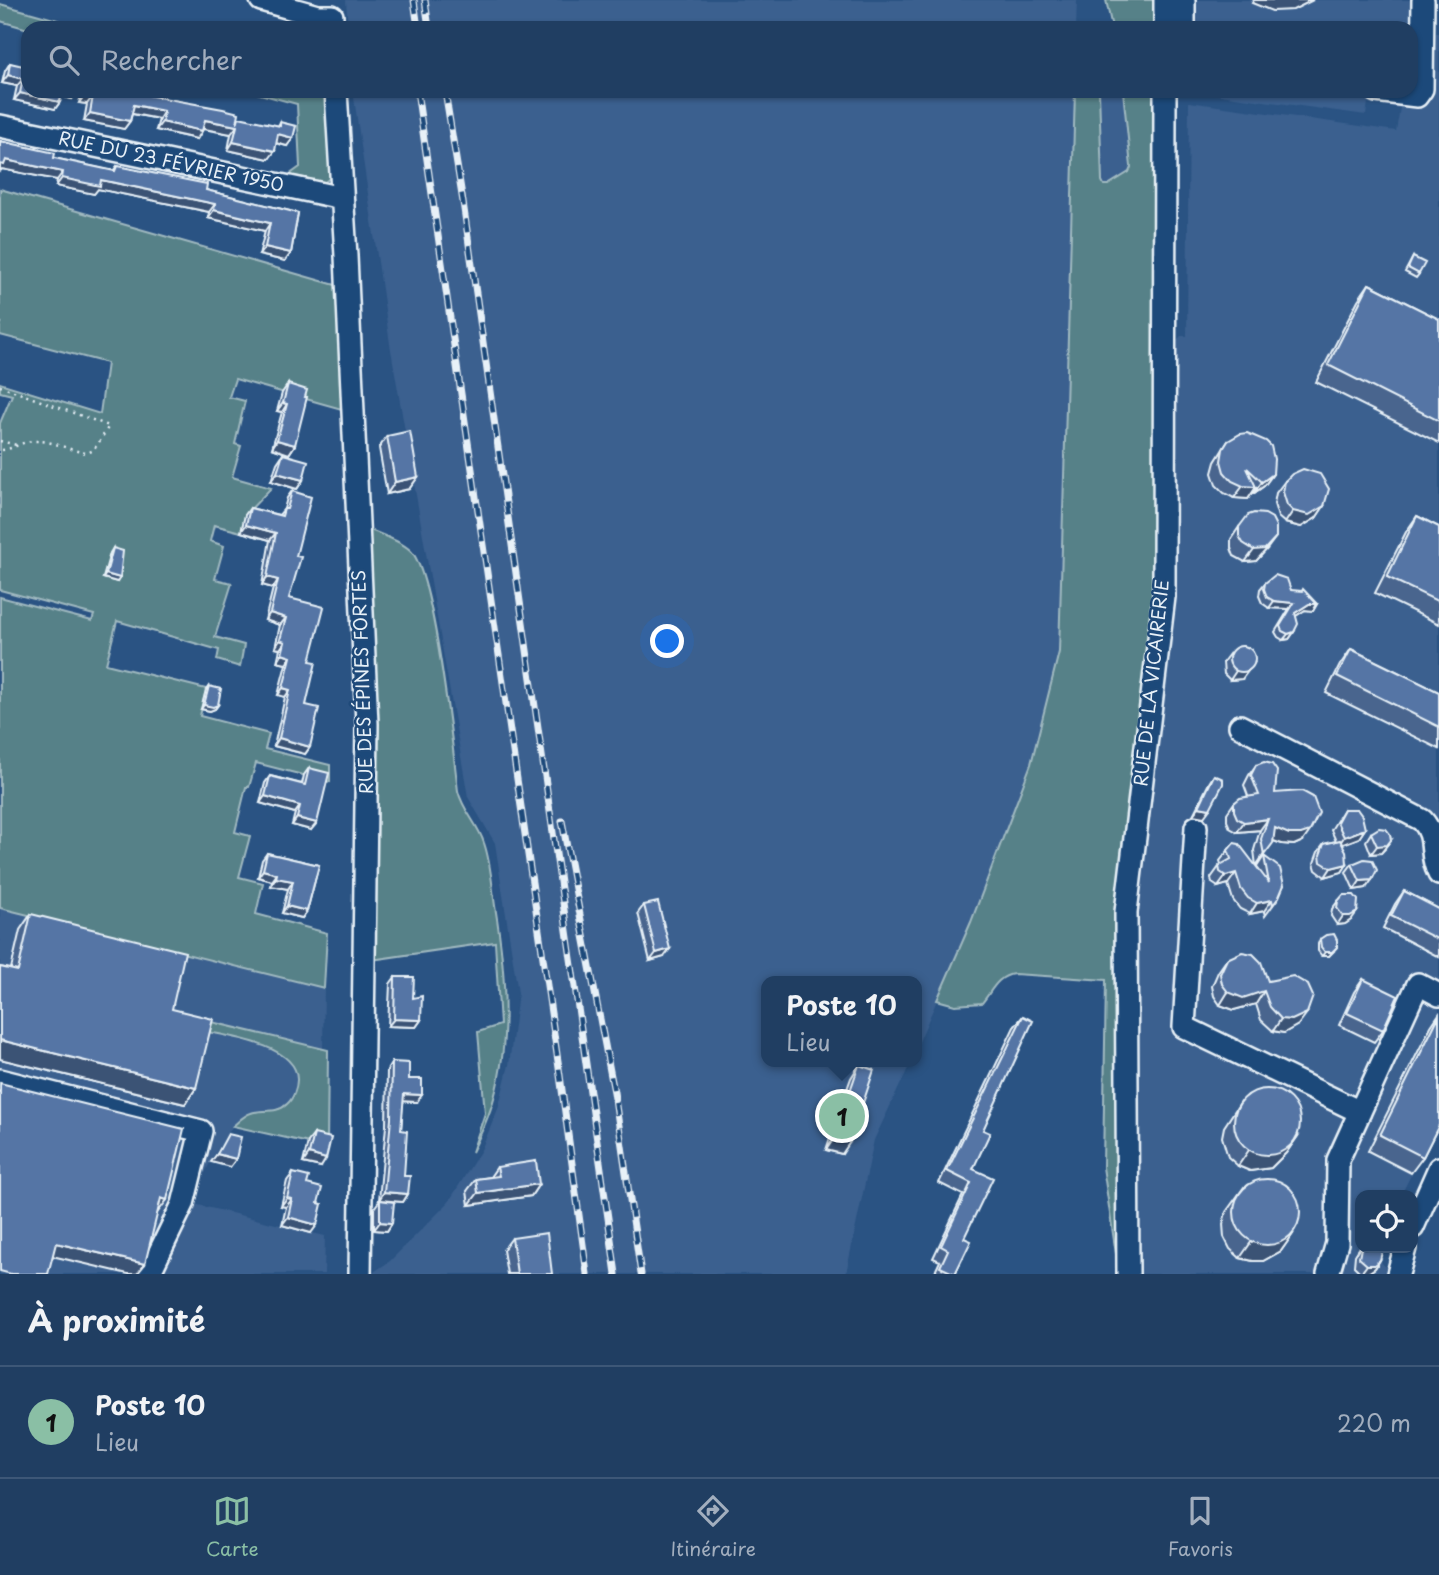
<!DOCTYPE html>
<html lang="fr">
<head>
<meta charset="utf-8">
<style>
  :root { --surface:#203e62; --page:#2d496b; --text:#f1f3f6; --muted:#a2aebe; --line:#3d5777; --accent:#8abfa5 }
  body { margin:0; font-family:"Playpen Sans",sans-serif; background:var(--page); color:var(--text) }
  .controls { position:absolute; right:21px; bottom:21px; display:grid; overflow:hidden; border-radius:14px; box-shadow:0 2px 5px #0004 }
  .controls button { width:63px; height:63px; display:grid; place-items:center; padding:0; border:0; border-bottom:2px solid var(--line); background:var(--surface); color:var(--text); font:35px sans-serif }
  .you { position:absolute; left:668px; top:642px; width:24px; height:24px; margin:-18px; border:5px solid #fff; border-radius:50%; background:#1a73e8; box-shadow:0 0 0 10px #1a73e833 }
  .badge { display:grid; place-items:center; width:46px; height:46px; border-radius:50%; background:var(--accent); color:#111; font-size:23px; font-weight:700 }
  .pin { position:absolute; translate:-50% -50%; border:4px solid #fff; box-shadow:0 2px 7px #0006 }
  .popup { position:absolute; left:761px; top:976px; width:161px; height:91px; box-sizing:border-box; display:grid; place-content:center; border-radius:14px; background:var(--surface); filter:drop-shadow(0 2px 5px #0005); font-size:23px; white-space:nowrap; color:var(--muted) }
  .popup b { font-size:26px; color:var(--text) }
  .popup::after { content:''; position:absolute; left:50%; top:100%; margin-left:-14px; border:14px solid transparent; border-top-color:var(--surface) }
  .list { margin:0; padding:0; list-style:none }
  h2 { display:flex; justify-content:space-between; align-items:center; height:91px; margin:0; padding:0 28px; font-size:30px }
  h2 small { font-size:23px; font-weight:400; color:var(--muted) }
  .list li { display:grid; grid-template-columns:46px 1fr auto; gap:21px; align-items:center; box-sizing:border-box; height:112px; padding:0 28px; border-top:2px solid var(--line) }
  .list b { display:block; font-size:26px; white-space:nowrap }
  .list p { margin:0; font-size:23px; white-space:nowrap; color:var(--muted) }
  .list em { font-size:23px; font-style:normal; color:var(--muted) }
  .icon { flex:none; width:38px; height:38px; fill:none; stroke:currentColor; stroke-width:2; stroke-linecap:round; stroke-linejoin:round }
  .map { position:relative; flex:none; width:1439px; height:1274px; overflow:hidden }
  .search { position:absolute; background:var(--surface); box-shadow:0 2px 5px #0004; left:21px; right:21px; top:21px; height:77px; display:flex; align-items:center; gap:18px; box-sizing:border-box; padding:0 24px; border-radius:21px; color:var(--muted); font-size:26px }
  .sheet { height:203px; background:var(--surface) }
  nav { display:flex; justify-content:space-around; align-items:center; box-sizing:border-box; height:98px; border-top:2px solid var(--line); background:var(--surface); font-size:19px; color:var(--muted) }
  nav a { display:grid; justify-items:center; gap:4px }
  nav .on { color:var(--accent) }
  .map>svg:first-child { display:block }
  .built { fill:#3b608f }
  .green { fill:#578188; stroke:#a0b9c0; stroke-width:2 }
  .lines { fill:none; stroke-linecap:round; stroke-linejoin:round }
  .minor-casing { stroke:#e8f1f8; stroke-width:26 }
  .path { stroke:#e8f1f8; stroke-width:2.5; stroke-dasharray:2 5; stroke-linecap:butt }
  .minor { stroke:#1f4a7a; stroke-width:21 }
  .rail-casing { stroke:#e8f1f8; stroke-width:7 }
  .rail { stroke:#1f4a7a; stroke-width:4.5; stroke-dasharray:13; stroke-linecap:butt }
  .wall { fill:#48658e; stroke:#e8f1f8; stroke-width:2 }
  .shaded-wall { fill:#3b5274; stroke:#e8f1f8; stroke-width:2 }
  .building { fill:#5475a5; stroke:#e8f1f8; stroke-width:2 }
  .labels { text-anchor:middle; stroke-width:5; stroke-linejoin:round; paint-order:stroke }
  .street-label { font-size:18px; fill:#e8f1f8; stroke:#1f4a7a }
</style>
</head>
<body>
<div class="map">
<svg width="1439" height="1274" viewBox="0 0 1439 1274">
  <rect width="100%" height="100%" fill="#2a5383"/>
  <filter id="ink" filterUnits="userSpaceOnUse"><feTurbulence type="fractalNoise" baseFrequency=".0143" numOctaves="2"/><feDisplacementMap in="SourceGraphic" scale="14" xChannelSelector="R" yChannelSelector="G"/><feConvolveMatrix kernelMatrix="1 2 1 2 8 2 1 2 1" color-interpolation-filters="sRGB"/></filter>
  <g filter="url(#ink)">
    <!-- built -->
    <path class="built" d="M 346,0 L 1077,0 L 1076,28 L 348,28 Z
      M 1177,0 L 1419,0 L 1419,33 L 1439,33 L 1439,1119 L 1401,1195 L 1360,1195 L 1360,1248 L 1370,1248 L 1386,1268 L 1385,1274 L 1137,1274 L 1135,920 L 1174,343 L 1181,336 L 1187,336 L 1189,102 L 1396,131 L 1400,108 L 1368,103 L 1366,115 L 1191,91 L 1411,91 L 1411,28 L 1177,28 Z
      M 353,91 L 1075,91 L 1059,652 L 1031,764 L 971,922 L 917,1046 L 917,981 L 767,981 L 767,1062 L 911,1062 L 874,1140 L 846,1274 L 371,1274 L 390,1261 L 448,1203 L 481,1150 L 498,1109 L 509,1065 L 518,993 L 495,843 L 468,797 L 390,344 Z
      M 1099,91 L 1123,91 L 1130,155 L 1129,172 L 1109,185 L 1104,185 L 1102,181 Z
      M 0,908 L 324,988 L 323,1049 L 204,1020 L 202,1031 L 264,1046 L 282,1054 L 293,1064 L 297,1072 L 298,1082 L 288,1103 L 281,1108 L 258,1111 L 243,1117 L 233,1126 L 214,1155 L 190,1203 L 325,1236 L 324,1274 L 0,1274 Z"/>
    <!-- green -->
    <path class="green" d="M 1106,0 L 1156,0 L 1156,28 L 1112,28 Z
      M 0,4 L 86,28 L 28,29 L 0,21 Z
      M 249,91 L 329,91 L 333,175 L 325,182 L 289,175 L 300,167 L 297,104 Z
      M 1075,91 L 1099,91 L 1102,181 L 1104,185 L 1108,185 L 1129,172 L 1131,167 L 1123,91 L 1156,91 L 1157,599 L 1114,919 L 1119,1274 L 1103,1167 L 1106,980 L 1014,974 C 997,976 992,991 982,1003 L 955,1005 L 937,1000 L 971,922 L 1031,764 L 1059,652 Z
      M 0,189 L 339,286 L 345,410 L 235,379 L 229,397 L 245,401 L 235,444 L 241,446 L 232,477 L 271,488 L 245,515 L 241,532 L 214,525 L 210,541 L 224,546 L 215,579 L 232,583 L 215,637 L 244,645 L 240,667 L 217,660 L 219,650 L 117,621 L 106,664 L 206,689 L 200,716 L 269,734 L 265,749 L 330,765 L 330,782 L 256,763 L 249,787 L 246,787 L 235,832 L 250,836 L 239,877 L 263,883 L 256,914 L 327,933 L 324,988 L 0,908 L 0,597 L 92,621 L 94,615 L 0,590 L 0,423 L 12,395 L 0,392 L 0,383 L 100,414 L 107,363 L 0,335 Z
      M 364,527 C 378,534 400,540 411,551 C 434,573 453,750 458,791 C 463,811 478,824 484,843 C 491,863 492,886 495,906 C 505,966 511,1039 494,1098 C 489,1117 481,1134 472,1152 L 485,1113 L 478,1032 L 500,1025 L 495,942 L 371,960 Z
      M 203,1020 L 328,1050 L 327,1147 L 233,1126 C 239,1121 244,1115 251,1113 C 262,1109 277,1114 287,1104 C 293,1099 297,1088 297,1080 C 298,1045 228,1036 202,1031 Z"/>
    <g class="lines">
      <!-- minor casing -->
      <g class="minor-casing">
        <path id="minor" d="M 261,0 L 318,16 L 332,16
          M 1184,0 L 1184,28
          M 1165,28 L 1165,0
          M 336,91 L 346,256 L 367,724 L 360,1274
          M 1376,91 L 1417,96 L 1422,89 L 1423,0
          M 0,126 L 342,198
          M 1240,726 L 1422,820 C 1438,837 1428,854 1439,874
          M 1196,827 L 1184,1027 L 1360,1112
          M 0,1080 L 201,1131 L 183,1204 L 149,1274
          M 1413,1227 L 1439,1168
          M 1128,1274 L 1126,912 L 1164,597 L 1165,91
          M 1328,1274 L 1337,1243 L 1338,1160 L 1418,984 L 1439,995
          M 1398,1274 L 1405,1248"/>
      </g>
      <!-- path -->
      <path class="path" d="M 0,323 L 6,324
        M 0,386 L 109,426 L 94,450 L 87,453 C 70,451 55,441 37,441 C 22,440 14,450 0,450
        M 0,441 L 17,445"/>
      <!-- minor -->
      <use href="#minor" class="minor"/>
      <!-- rail casing -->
      <g class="rail-casing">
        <path id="rail" d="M 414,0 L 418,28
          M 425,0 L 429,28
          M 417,91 L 559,1068 L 587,1274
          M 445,91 L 463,202 L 616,1274
          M 562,821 L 614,1092 L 641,1274"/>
      </g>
      <!-- rail -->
      <use href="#rail" class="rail"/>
    </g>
    <!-- wall -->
    <path class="wall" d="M 10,63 L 78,91 L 72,99 L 61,96 L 60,102 L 55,109 L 14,100 L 17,86 L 2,83 L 5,71 Z
      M 82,91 L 134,91 L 238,118 L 278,126 L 280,122 L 287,146 L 276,143 L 269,159 L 228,150 L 231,134 L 203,129 L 197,139 L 156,130 L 159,119 L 132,114 L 130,121 L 124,129 L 84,121 L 87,104 L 79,103 Z
      M 0,141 L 54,158 L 113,171 L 117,166 L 206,190 L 298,213 L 291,253 L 285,261 L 259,255 L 265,231 L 208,218 L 209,212 L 98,189 L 94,194 L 56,186 L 57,180 L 2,169 L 0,171 Z
      M 1413,257 L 1419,274 L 1416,278 L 1405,272 Z
      M 1369,284 L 1439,319 L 1439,443 L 1316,382 L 1358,300 Z
      M 288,384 L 295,445 L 289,454 L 272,448 L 282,412 L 277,411 L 282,393 Z
      M 387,436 L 418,477 L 409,489 L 387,494 L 379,448 Z
      M 1228,441 L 1273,474 L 1264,486 L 1253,494 L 1252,493 L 1248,499 L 1234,498 L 1224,493 L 1216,485 L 1212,473 L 1215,462 Z
      M 283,454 L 303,480 L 297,489 L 271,481 L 277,463 Z
      M 1285,481 L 1324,506 L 1316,518 L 1301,527 L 1285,523 L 1278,517 L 1274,504 L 1276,493 Z
      M 292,491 L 296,556 L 289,598 L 310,661 L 306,705 L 310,747 L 305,754 L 274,746 L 285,697 L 278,695 L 286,664 L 277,662 L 280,649 L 275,648 L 280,625 L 265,620 L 273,588 L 262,585 L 270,540 L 241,532 L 245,515 L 250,508 L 279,515 L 284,509 L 287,498 Z
      M 1417,516 L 1439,527 L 1439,624 L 1375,593 L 1406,532 Z
      M 1239,527 L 1267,549 L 1256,561 L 1245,562 L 1234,556 L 1231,548 L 1231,539 Z
      M 113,548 L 117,582 L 103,578 L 110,553 Z
      M 1265,583 L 1291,590 L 1317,604 L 1313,611 L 1305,610 L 1296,616 L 1294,632 L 1289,639 L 1283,640 L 1278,637 L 1275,632 L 1289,609 L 1269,608 L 1262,603 L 1259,596 L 1260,589 Z
      M 1351,649 L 1439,692 L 1439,749 L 1326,693 L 1340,665 Z
      M 1229,654 L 1242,679 L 1230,680 L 1224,674 L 1223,662 Z
      M 209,686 L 218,705 L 215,709 L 210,711 L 201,709 L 206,690 Z
      M 1256,765 L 1275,793 L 1303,841 L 1294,845 L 1282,844 L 1273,841 L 1256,866 L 1254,850 L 1260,830 L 1237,832 L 1230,828 L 1227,821 L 1227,813 L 1234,803 L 1248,796 L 1244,785 L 1249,775 Z
      M 309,768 L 311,830 L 292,825 L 295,813 L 260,803 L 265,783 L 270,776 L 302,784 L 304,775 Z
      M 1214,775 L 1204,817 L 1193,815 L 1209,783 Z
      M 1344,809 L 1365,829 L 1359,838 L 1342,844 L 1347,864 L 1342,872 L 1325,877 L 1316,870 L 1314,863 L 1318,852 L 1324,844 L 1336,841 L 1331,830 Z
      M 1371,833 L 1385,849 L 1381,853 L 1371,854 L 1366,841 Z
      M 1234,843 L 1257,867 L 1264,856 L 1284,885 L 1271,908 L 1265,916 L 1264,911 L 1250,914 L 1240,909 L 1233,900 L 1228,884 L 1218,887 L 1212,883 L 1211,878 L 1221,864 L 1220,861 Z
      M 267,853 L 319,865 L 307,911 L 302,918 L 282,913 L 288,889 L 271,886 L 272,881 L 258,877 L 262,860 Z
      M 1352,864 L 1366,888 L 1354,890 L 1346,872 Z
      M 1404,891 L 1439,909 L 1439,957 L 1383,928 L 1395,904 Z
      M 1338,901 L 1351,920 L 1345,924 L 1337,925 L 1331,916 L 1332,909 Z
      M 644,905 L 664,957 L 650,961 L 638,913 Z
      M 31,914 L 172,1009 L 196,1088 L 185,1104 L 0,1059 L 0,967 L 11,969 L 20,930 Z
      M 1320,939 L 1334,951 L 1329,956 L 1322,956 L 1318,951 L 1318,944 Z
      M 1227,959 L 1268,981 L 1298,1025 L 1284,1033 L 1273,1031 L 1261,1020 L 1256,1004 L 1234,1010 L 1220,1005 L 1214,996 L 1212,986 L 1218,972 Z
      M 395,977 L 413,998 L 421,1020 L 416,1027 L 388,1026 L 390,984 Z
      M 1363,979 L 1383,1030 L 1374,1042 L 1339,1025 L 1354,992 Z
      M 1439,1014 L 1439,1125 L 1423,1157 L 1411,1173 L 1368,1151 L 1431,1026 Z
      M 1023,1016 L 983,1130 L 973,1169 L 964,1238 L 956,1274 L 934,1274 L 940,1261 L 933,1258 L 963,1195 L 939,1183 L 1014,1027 Z
      M 392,1062 L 409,1079 L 417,1102 L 403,1101 L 401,1130 L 404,1176 L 408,1194 L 403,1202 L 379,1200 L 386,1126 L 387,1070 Z
      M 859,1065 L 842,1154 L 826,1150 L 835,1122 L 830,1112 L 843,1092 L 846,1092 L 851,1078 Z
      M 1241,1101 L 1298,1136 L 1286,1153 L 1271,1168 L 1250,1171 L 1238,1166 L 1228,1157 L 1222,1137 L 1224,1127 Z
      M 314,1134 L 321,1167 L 303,1163 L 308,1142 Z
      M 497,1167 L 539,1184 L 531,1196 L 469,1205 L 467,1191 L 476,1179 L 490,1177 Z
      M 293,1173 L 307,1184 L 311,1233 L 282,1225 L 286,1207 L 281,1206 L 287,1181 Z
      M 1244,1187 L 1293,1234 L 1281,1251 L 1263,1261 L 1253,1261 L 1240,1258 L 1230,1249 L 1224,1237 L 1223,1224 L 1226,1212 Z
      M 380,1200 L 392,1223 L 387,1231 L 374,1230 L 374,1208 Z
      M 512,1238 L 552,1274 L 507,1274 L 503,1250 Z
      M 1360,1247 L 1380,1260 L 1375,1268 L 1368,1273 L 1361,1273 L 1354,1266 L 1355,1255 Z"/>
    <!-- shaded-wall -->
    <path class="shaded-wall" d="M 1254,0 L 1313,0 L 1293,10 L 1272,11 L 1252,3 Z
      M 8,75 L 23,79 L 17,86 L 2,83 Z
      M 60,91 L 78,91 L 72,99 L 57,95 Z
      M 20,93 L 60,102 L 55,109 L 14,100 Z
      M 85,95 L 93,96 L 87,104 L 79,103 Z
      M 134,105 L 164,111 L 159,119 L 128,113 Z
      M 90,113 L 130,121 L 124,129 L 84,121 Z
      M 205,120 L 237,126 L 231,134 L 199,128 Z
      M 162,122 L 202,131 L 197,139 L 156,130 Z
      M 278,134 L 293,138 L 287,146 L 272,142 Z
      M 233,142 L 275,151 L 269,159 L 228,150 Z
      M 6,160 L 63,172 L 57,180 L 2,169 L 0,171 L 0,164 Z
      M 62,178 L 101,180 L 215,204 L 209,212 L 98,189 L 94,194 L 56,186 Z
      M 214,210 L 270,223 L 265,231 L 208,218 Z
      M 265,247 L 291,253 L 285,261 L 259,255 Z
      M 283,403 L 287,404 L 282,412 L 277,411 Z
      M 277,440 L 295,445 L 289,454 L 272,448 Z
      M 277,473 L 303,480 L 297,489 L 271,481 Z
      M 1273,474 L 1264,486 L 1253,494 L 1262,482 Z
      M 418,477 L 409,489 L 387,494 L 395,482 Z
      M 1243,486 L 1256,487 L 1248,499 L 1234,498 Z
      M 1324,506 L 1316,518 L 1301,527 L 1285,523 L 1293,511 Z
      M 246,525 L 276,533 L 270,540 L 241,532 Z
      M 1276,537 L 1267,549 L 1256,561 L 1245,562 L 1254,550 Z
      M 106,574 L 120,578 L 117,582 L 103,578 Z
      M 267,577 L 278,580 L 273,588 L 262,585 Z
      M 1274,601 L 1294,603 L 1289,609 L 1269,608 Z
      M 1309,604 L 1317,604 L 1313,611 L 1305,610 L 1291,619 L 1295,613 Z
      M 270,613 L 286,618 L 280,625 L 265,620 Z
      M 1294,632 L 1289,639 L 1283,640 L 1288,634 Z
      M 280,640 L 285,642 L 280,649 L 275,648 Z
      M 282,654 L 291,657 L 286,664 L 277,662 Z
      M 1255,662 L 1242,679 L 1230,680 L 1236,671 Z
      M 283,688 L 290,690 L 285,697 L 278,695 Z
      M 204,705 L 218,705 L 215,709 L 210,711 L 201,709 Z
      M 279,738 L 310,747 L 305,754 L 274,746 Z
      M 265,796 L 300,806 L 295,813 L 260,803 Z
      M 1199,807 L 1210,809 L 1204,817 L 1193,815 Z
      M 297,818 L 317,823 L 311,830 L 292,825 Z
      M 1268,819 L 1260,830 L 1237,832 L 1244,822 Z
      M 1275,828 L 1310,831 L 1303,841 L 1294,845 L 1282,844 L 1268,839 Z
      M 1365,829 L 1359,838 L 1338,846 L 1344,837 Z
      M 1391,840 L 1381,853 L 1371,854 L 1377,846 Z
      M 1347,864 L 1342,872 L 1325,877 L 1331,868 Z
      M 263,870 L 277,874 L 272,881 L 258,877 Z
      M 1236,873 L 1228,884 L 1218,887 L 1226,876 Z
      M 276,878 L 293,881 L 288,889 L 271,886 Z
      M 1372,880 L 1366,888 L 1354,890 L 1360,881 Z
      M 1272,900 L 1264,911 L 1250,914 L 1257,903 Z
      M 287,906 L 307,911 L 302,918 L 282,913 Z
      M 1357,912 L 1351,920 L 1345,924 L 1337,925 L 1343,916 Z
      M 1337,947 L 1329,956 L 1322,956 L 1325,952 Z
      M 670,949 L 664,957 L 650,961 L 656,953 Z
      M 1264,991 L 1256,1004 L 1234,1010 L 1220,1005 L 1228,992 Z
      M 1307,1013 L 1298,1025 L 1284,1033 L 1273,1031 L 1281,1019 Z
      M 394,1019 L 421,1020 L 416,1027 L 388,1026 Z
      M 0,1040 L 196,1088 L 185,1104 L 0,1059 Z
      M 404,1094 L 422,1095 L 417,1102 L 399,1101 Z
      M 1298,1136 L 1286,1153 L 1271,1168 L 1250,1171 L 1238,1166 L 1249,1150 Z
      M 835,1137 L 850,1142 L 842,1154 L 826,1150 Z
      M 217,1154 L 236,1159 L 230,1167 L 211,1162 Z
      M 309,1154 L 326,1159 L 321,1167 L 303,1163 Z
      M 539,1184 L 531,1196 L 469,1205 L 478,1193 Z
      M 384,1192 L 408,1194 L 403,1202 L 379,1200 Z
      M 161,1198 L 167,1200 L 158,1212 L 152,1211 Z
      M 287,1198 L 292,1199 L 286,1207 L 281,1206 Z
      M 288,1217 L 317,1225 L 311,1233 L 282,1225 Z
      M 380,1222 L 392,1223 L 387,1231 L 374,1230 Z
      M 1293,1234 L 1281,1251 L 1263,1261 L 1253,1261 L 1240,1258 L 1252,1241 Z
      M 56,1243 L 145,1264 L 137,1274 L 128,1274 L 48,1255 Z
      M 1380,1260 L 1375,1268 L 1368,1273 L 1361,1273 L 1367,1265 Z"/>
    <!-- building -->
    <path class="building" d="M 10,63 L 28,67 L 28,91 L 62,91 L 60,102 L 20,93 L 23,79 L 8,75 Z
      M 86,91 L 134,91 L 152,96 L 223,109 L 239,113 L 237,124 L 239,117 L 280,126 L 280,122 L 296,126 L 293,138 L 278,134 L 275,151 L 233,142 L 237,126 L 205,120 L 202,131 L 162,122 L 164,111 L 134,105 L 130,121 L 90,113 L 93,96 L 85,95 Z
      M 0,141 L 55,153 L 54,158 L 115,171 L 117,166 L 207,184 L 206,190 L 298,213 L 291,253 L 265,247 L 270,223 L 214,210 L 215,204 L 101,180 L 100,186 L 62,178 L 63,172 L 6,160 L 4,165 L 0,164 Z
      M 1413,257 L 1425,263 L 1419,274 L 1408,268 Z
      M 1369,284 L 1439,319 L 1439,421 L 1328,365 Z
      M 288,384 L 307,390 L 305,397 L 307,397 L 295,445 L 277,440 L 287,404 L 283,403 Z
      M 410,431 L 418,477 L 395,482 L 387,436 Z
      M 1247,433 L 1266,441 L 1271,446 L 1274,459 L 1273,474 L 1262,482 L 1247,468 L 1256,487 L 1243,486 L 1232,481 L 1224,472 L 1221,461 L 1223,449 L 1228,441 L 1240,434 Z
      M 283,454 L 308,461 L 303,480 L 277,473 Z
      M 1303,469 L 1320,474 L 1329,489 L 1324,506 L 1309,515 L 1293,511 L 1287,505 L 1283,492 L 1285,481 L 1292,474 Z
      M 292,491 L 311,497 L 296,556 L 301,557 L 289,598 L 324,607 L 310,661 L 316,662 L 306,705 L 319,708 L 310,747 L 279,738 L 290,690 L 283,688 L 291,657 L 282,654 L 285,642 L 280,640 L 286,618 L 270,613 L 278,580 L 267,577 L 276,533 L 246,525 L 250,508 L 282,516 L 284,509 L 287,509 Z
      M 1254,513 L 1265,514 L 1272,518 L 1276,526 L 1276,537 L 1265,549 L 1254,550 L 1243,543 L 1239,536 L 1239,527 L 1248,515 Z
      M 1417,516 L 1439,527 L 1439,602 L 1387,577 Z
      M 113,548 L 123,551 L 120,578 L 106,574 Z
      M 1275,575 L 1287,579 L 1291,590 L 1302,591 L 1303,589 L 1317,604 L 1309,604 L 1295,613 L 1298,624 L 1294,632 L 1288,634 L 1282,631 L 1280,626 L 1294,603 L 1274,601 L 1267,597 L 1264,589 L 1265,583 Z
      M1229 659a13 13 0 1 1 26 0a13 13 0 1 1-26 0Z
      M 1351,649 L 1439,692 L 1439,727 L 1337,676 Z
      M 209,686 L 221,689 L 218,705 L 213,707 L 204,705 Z
      M 1264,762 L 1272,764 L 1277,771 L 1275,793 L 1302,791 L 1313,797 L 1319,813 L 1310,831 L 1301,834 L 1289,834 L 1275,828 L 1273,843 L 1264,855 L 1261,839 L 1268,819 L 1244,822 L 1237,818 L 1234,811 L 1234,803 L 1240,798 L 1259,795 L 1251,775 L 1256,765 Z
      M 309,768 L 329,773 L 317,823 L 297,818 L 300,806 L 265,796 L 270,776 L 305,785 Z
      M 1214,775 L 1223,779 L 1223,784 L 1210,809 L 1199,807 Z
      M 1344,809 L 1357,809 L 1362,816 L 1365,829 L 1344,837 L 1337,822 Z
      M 1379,828 L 1386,829 L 1390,834 L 1391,840 L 1387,845 L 1377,846 L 1371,833 Z
      M 1340,840 L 1346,851 L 1347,864 L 1331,868 L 1321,862 L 1320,855 L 1324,844 Z
      M 1234,843 L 1239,844 L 1269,883 L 1264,856 L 1280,868 L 1284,885 L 1279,897 L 1273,905 L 1272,900 L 1257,903 L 1248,898 L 1241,889 L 1236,873 L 1226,876 L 1220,872 L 1219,866 L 1222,864 L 1231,859 L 1228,850 Z
      M 267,853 L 319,865 L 307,911 L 287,906 L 293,881 L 276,878 L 277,874 L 263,870 Z
      M 1364,859 L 1372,860 L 1377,870 L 1372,880 L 1360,881 L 1352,864 Z
      M 1404,891 L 1439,909 L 1439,940 L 1391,916 Z
      M 1343,895 L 1354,895 L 1358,900 L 1357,912 L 1350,916 L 1343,916 L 1337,908 L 1338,901 Z
      M 658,902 L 670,949 L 656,953 L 644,905 Z
      M 31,914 L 185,952 L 172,1009 L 213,1019 L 196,1088 L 0,1040 L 0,967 L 18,971 Z
      M 1334,934 L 1337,940 L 1337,947 L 1332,952 L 1325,952 L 1321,947 L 1320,939 L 1326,935 Z
      M 1242,952 L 1253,954 L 1261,962 L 1268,981 L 1293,976 L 1308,985 L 1313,996 L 1307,1013 L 1292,1020 L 1281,1019 L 1270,1007 L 1264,991 L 1243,998 L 1228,992 L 1222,984 L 1220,974 L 1227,959 Z
      M 395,977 L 414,977 L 413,998 L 422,996 L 421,1020 L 394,1019 Z
      M 1363,979 L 1398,996 L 1383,1030 L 1347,1013 Z
      M 1023,1016 L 1033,1021 L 983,1130 L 990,1133 L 973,1169 L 993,1178 L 964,1238 L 971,1241 L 955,1274 L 940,1267 L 948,1250 L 941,1246 L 971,1183 L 947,1171 Z
      M 1439,1016 L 1439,1125 L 1423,1157 L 1380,1135 Z
      M 392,1062 L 409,1063 L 409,1079 L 422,1079 L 422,1095 L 404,1094 L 401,1130 L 407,1131 L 404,1176 L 410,1176 L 408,1194 L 384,1192 L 391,1119 Z
      M 859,1065 L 874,1070 L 850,1142 L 835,1137 L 844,1110 L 838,1100 L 843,1092 L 850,1091 Z
      M 0,1083 L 184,1129 L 167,1200 L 161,1198 L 145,1264 L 56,1243 L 48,1274 L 11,1274 L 0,1271 Z
      M1234 1122a33 33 0 1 1 66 0a33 33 0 1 1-66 0Z
      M 228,1134 L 241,1137 L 236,1159 L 217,1154 Z
      M 314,1134 L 331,1138 L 326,1159 L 309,1154 Z
      M 536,1161 L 539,1184 L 478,1193 L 476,1179 L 499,1176 L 497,1167 Z
      M 293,1173 L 309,1177 L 307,1184 L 322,1188 L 318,1203 L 322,1204 L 317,1225 L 288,1217 L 292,1199 L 287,1198 Z
      M1234 1212a33 33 0 1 1 66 0a33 33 0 1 1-66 0Z
      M 380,1200 L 394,1202 L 392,1223 L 380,1222 Z
      M 547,1233 L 552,1274 L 517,1274 L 512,1238 Z
      M 1361,1248 L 1379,1248 L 1382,1252 L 1380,1260 L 1374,1265 L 1367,1265 L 1359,1258 Z"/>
  </g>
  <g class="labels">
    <!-- street labels -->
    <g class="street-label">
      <text transform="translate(171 162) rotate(12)" y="6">RUE DU 23 FÉVRIER 1950</text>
      <text transform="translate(363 682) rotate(-92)" y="6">RUE DES ÉPINES FORTES</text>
      <text transform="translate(1152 683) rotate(-84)" y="6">RUE DE LA VICAIRERIE</text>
    </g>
  </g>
</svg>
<div class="controls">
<button><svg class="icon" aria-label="locate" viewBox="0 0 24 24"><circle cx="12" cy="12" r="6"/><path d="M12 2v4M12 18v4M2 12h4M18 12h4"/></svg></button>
</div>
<div class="you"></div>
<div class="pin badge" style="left:842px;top:1116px">1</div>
<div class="popup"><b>Poste 10</b>Lieu</div>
<div class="search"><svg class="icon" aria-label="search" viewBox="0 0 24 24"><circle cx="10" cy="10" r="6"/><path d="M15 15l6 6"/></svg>Rechercher</div>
</div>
<section class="sheet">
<h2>À proximité<small></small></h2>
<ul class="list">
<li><span class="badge">1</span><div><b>Poste 10</b><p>Lieu</p></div><em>220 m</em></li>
</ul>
</section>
<nav>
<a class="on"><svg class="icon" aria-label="map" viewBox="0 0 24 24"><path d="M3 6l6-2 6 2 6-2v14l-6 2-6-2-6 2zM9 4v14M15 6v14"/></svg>Carte</a>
<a><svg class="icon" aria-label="directions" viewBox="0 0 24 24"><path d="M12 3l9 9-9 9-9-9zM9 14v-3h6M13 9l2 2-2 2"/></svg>Itinéraire</a>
<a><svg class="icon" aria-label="saved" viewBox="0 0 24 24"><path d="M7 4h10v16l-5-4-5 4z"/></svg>Favoris</a>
</nav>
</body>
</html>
